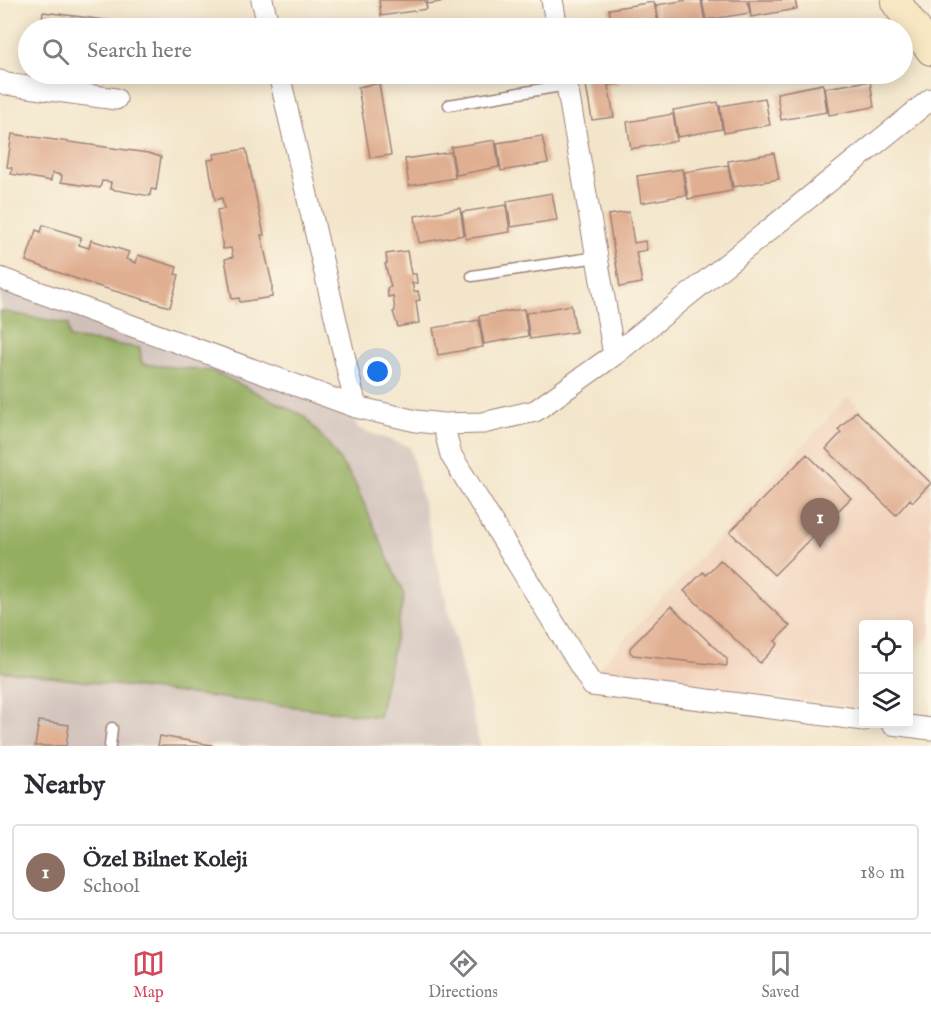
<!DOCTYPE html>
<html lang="en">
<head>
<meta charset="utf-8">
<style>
  :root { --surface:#fff; --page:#f2f2f3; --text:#2b2b33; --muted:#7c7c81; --line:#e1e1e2; --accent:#d1495b }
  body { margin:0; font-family:"IM FELL English",serif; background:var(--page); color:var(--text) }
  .controls { position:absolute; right:18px; bottom:18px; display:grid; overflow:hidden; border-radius:6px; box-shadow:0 3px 15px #0003 }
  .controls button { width:54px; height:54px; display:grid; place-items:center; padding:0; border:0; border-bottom:2px solid var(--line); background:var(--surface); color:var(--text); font:30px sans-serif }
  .you { position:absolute; left:378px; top:372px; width:21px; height:21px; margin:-15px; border:4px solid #fff; border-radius:50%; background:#1a73e8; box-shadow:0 0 0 9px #1a73e833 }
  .badge { display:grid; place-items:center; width:39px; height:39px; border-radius:50%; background:var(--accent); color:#fff; font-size:20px; font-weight:700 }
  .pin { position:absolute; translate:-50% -50px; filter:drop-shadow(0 2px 3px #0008) }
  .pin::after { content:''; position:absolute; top:32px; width:21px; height:18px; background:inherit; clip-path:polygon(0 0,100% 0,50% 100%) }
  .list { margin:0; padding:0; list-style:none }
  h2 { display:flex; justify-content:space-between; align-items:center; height:78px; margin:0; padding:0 24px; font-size:26px }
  h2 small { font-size:20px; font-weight:400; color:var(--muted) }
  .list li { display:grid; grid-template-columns:39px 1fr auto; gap:18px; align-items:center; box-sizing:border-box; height:96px; margin:0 12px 12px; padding:0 12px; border:2px solid var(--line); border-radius:6px }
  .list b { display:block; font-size:22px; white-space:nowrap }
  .list p { margin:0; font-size:20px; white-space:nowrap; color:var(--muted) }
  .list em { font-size:20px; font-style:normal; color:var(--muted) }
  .icon { flex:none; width:33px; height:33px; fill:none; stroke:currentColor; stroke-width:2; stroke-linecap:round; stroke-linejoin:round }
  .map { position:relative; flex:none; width:931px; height:746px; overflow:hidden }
  .search { position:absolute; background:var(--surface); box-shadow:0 3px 15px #0003; left:18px; right:18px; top:18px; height:66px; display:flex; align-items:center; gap:15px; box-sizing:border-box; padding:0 21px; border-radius:33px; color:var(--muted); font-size:22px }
  .sheet { height:186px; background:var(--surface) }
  nav { display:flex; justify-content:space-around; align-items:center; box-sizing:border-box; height:84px; border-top:2px solid var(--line); background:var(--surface); font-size:16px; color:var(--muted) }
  nav a { display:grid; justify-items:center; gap:3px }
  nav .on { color:var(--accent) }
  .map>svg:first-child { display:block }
  .built { fill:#f2d4be }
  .industrial { fill:#cfc0ba }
  .forest { fill:#94ae60; stroke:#6f6646; stroke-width:1.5 }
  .building { fill:#e0ae90 }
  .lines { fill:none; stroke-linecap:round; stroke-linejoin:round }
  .lane-casing { stroke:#9e827a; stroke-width:13 }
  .street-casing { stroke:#9e827a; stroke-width:23 }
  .secondary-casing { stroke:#9e827a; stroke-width:32 }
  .lane { stroke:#fff; stroke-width:10 }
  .street { stroke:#fff; stroke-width:21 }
  .secondary { stroke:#f7e8c3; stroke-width:30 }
</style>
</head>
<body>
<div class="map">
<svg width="931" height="746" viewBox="0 0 931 746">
  <rect width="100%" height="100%" fill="#fcf5e5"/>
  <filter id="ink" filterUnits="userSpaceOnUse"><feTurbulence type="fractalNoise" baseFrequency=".0167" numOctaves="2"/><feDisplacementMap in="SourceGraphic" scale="12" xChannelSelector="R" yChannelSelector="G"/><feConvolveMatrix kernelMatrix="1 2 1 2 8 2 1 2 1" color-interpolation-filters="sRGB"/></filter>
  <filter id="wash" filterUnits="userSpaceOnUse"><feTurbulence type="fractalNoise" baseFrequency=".008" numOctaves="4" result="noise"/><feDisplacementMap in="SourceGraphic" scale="24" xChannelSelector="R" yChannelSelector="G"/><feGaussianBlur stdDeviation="1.35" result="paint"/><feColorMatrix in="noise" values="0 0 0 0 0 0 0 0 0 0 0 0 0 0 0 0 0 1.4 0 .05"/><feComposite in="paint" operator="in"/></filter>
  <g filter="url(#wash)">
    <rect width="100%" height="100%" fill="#f3e5ca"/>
    <!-- built -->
    <path class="built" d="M 848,397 L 931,472 L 931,635 L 909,657 L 908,624 L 864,624 L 863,701 L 856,707 L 595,672 Z"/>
    <!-- industrial -->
    <path class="industrial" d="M 0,281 L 350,413 L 359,429 L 410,447 L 480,746 L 0,746 Z"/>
    <!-- forest -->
    <path class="forest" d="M 0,311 L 68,324 L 69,338 L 140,348 L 142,364 L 213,371 L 304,416 L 329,445 L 354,481 L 404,595 L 379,717 L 0,671 Z"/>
    <g id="blocks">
      <!-- building -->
      <path class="building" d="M 379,0 L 425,0 L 427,9 L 381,16 Z
        M 427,0 L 447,0 L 447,1 L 428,4 Z
        M 688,0 L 701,0 L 705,25 L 660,28 L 656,5 Z
        M 702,0 L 747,0 L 750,13 L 706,20 Z
        M 749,0 L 795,0 L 797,9 L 751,17 Z
        M 654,2 L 659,28 L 612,28 L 609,9 Z
        M 43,12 L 121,22 L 143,28 L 41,28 Z
        M 524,24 L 525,28 L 502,28 L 502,27 Z
        M 584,74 L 618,75 L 619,84 L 608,85 L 614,117 L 592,120 Z
        M 870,81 L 874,107 L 829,115 L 825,88 Z
        M 379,83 L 391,155 L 370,158 L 358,87 Z
        M 823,84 L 827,112 L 781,120 L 777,93 Z
        M 765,98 L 770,125 L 724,133 L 720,106 Z
        M 718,102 L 722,129 L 678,137 L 673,110 Z
        M 673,114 L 677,141 L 631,149 L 627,122 Z
        M 12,134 L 148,153 L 161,157 L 156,190 L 151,189 L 150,196 L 110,189 L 111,182 L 102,181 L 100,188 L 61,182 L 62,175 L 52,173 L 51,181 L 11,174 L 12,168 L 7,167 Z
        M 542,136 L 548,163 L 501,171 L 497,143 Z
        M 495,140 L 499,167 L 456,175 L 451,147 Z
        M 246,149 L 264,235 L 261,235 L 272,283 L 272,297 L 240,302 L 239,298 L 232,299 L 225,259 L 233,257 L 231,248 L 223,249 L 217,210 L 224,209 L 222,198 L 215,200 L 208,160 L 215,159 L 214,154 Z
        M 451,152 L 455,178 L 409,186 L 405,159 Z
        M 774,153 L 779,179 L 733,187 L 728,161 Z
        M 728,165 L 732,191 L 688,199 L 684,172 Z
        M 682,169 L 686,195 L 641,203 L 637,176 Z
        M 552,193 L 557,220 L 511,227 L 507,201 Z
        M 506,205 L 510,232 L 466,239 L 462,212 Z
        M 460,208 L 464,235 L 419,243 L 415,216 Z
        M 629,212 L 634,243 L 645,241 L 647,250 L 636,252 L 642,283 L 620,287 L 608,215 Z
        M 43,225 L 81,237 L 79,245 L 89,248 L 91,240 L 129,252 L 126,259 L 136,263 L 138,255 L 177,267 L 175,274 L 179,275 L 170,307 L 94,285 L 26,261 L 36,230 L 41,232 Z
        M 407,251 L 411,274 L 416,274 L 417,283 L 412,283 L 414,292 L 418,291 L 420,300 L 416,301 L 419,323 L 398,327 L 393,312 L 395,311 L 393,296 L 388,297 L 387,288 L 391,287 L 385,264 L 387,263 L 386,254 Z
        M 571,305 L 576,332 L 530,339 L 526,313 Z
        M 524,309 L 528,336 L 484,344 L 479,316 Z
        M 479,320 L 483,347 L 438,355 L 433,328 Z
        M 856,411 L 931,483 L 913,502 L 910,499 L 896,515 L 826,449 L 841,433 L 838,430 Z
        M 807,454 L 851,498 L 774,575 L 730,532 Z
        M 720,560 L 790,626 L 775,641 L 778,644 L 760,663 L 684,591 L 703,572 L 706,575 Z
        M 671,606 L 727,659 L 727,666 L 633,655 L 630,652 L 630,648 Z
        M 39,721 L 69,725 L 66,746 L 35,746 Z
        M 160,736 L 212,745 L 212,746 L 158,746 Z"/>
    </g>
  </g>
  <g filter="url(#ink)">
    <use href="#blocks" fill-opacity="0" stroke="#9e827a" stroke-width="1.5"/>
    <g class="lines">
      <!-- lane casing -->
      <g class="lane-casing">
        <path id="lane" d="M 449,105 L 567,85
          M 472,276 L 597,257
          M 110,746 L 112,728"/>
      </g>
      <!-- street casing -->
      <g class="street-casing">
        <path id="street" d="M 262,0 L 269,28
          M 552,0 L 557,28
          M 279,74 L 356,407
          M 565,74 L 614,355
          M 0,81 L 6,84 L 116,99
          M 0,278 L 356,407 L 416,421 L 443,424 L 483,423 L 535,411 L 614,355 L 931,99
          M 443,424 L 451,455 L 592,685 L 864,720
          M 892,724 L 931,729"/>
      </g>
      <!-- secondary casing -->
      <g class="secondary-casing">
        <path id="secondary" d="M 896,2 L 931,50"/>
      </g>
      <!-- lane -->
      <use href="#lane" class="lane"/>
      <!-- street -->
      <use href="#street" class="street"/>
      <!-- secondary -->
      <use href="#secondary" class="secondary"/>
    </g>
  </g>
</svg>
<div class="controls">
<button><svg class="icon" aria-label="locate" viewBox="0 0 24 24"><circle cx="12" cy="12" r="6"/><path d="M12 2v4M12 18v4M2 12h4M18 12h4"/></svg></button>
<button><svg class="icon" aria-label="layers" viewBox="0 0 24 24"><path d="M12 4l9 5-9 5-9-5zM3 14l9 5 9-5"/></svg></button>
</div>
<div class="you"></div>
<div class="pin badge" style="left:820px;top:548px;background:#8d6e63">1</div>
<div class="search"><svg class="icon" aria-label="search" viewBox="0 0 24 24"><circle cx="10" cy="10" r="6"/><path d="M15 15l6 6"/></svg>Search here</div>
</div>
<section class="sheet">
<h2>Nearby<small></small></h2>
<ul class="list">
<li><span class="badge" style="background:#8d6e63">1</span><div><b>Özel Bilnet Koleji</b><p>School</p></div><em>180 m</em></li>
</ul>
</section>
<nav>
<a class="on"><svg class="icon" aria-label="map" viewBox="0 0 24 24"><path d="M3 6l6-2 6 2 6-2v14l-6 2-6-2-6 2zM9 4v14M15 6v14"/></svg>Map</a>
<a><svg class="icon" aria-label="directions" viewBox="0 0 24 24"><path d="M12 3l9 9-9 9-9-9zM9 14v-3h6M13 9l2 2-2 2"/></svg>Directions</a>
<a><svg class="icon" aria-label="saved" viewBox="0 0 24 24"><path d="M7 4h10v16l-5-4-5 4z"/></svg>Saved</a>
</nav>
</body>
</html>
